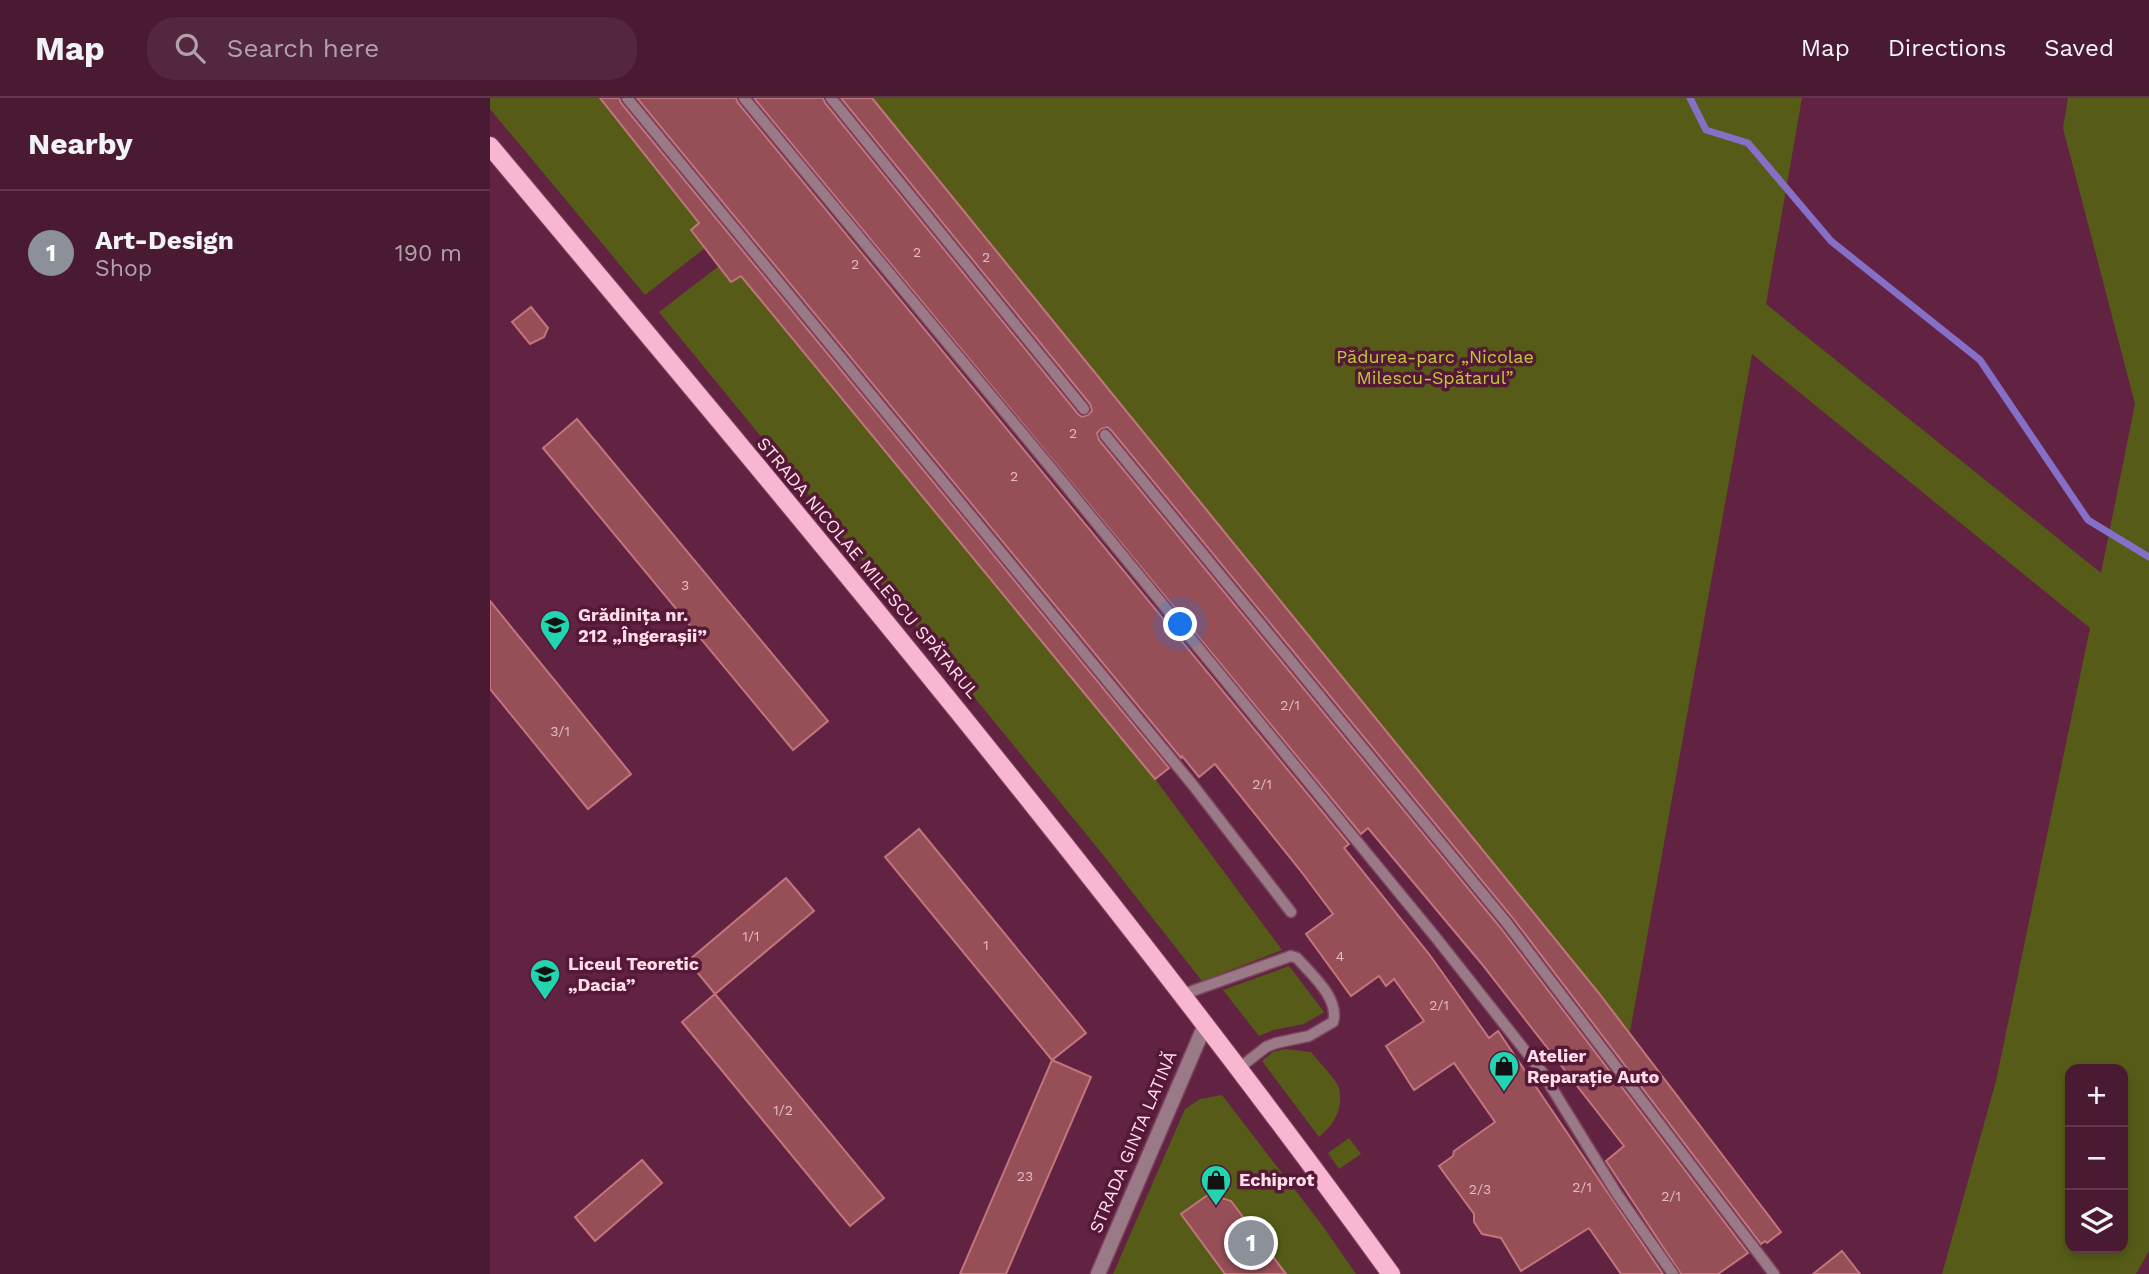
<!DOCTYPE html>
<html lang="en">
<head>
<meta charset="utf-8">
<style>
  :root { --surface:#491a31; --page:#53273d; --text:#f1f3f6; --muted:#b1a1ab; --line:#61384d; --accent:#8c9099 }
  body { margin:0; font-family:"Work Sans",sans-serif; background:var(--page); color:var(--text) }
  .controls { position:absolute; right:21px; bottom:21px; display:grid; overflow:hidden; border-radius:14px; box-shadow:0 4px 10px #0003 }
  .controls button { width:63px; height:63px; display:grid; place-items:center; padding:0; border:0; border-bottom:2px solid var(--line); background:var(--surface); color:var(--text); font:35px sans-serif }
  .you { position:absolute; left:691px; top:527px; width:24px; height:24px; margin:-18px; border:5px solid #fff; border-radius:50%; background:#1a73e8; box-shadow:0 0 0 10px #1a73e833 }
  .badge { display:grid; place-items:center; width:46px; height:46px; border-radius:50%; background:var(--accent); color:#fff; font-size:23px; font-weight:700 }
  .pin { position:absolute; translate:-50% -50%; border:4px solid #fff; box-shadow:0 2px 7px #0006 }
  .list { margin:0; padding:0; list-style:none }
  h2 { display:flex; justify-content:space-between; align-items:center; height:91px; margin:0; padding:0 28px; font-size:30px }
  h2 small { font-size:23px; font-weight:400; color:var(--muted) }
  .list li { display:grid; grid-template-columns:46px 1fr auto; gap:21px; align-items:center; box-sizing:border-box; height:126px; padding:0 28px; border-top:2px solid var(--line) }
  .list b { display:block; font-size:26px; white-space:nowrap }
  .list p { margin:0; font-size:23px; white-space:nowrap; color:var(--muted) }
  .list em { font-size:23px; font-style:normal; color:var(--muted) }
  .icon { flex:none; width:38px; height:38px; fill:none; stroke:currentColor; stroke-width:2; stroke-linecap:round; stroke-linejoin:round }
  .map { position:relative; flex:none; width:1659px; height:1176px; overflow:hidden }
  header { display:flex; align-items:center; gap:42px; box-sizing:border-box; height:98px; padding:0 35px; background:var(--surface); border-bottom:2px solid var(--line) }
  header strong { font-size:33px }
  nav { display:flex; gap:38px; margin-inline-start:auto; font-size:24px }
  .search { width:490px; height:63px; background:var(--page); display:flex; align-items:center; gap:18px; box-sizing:border-box; padding:0 24px; border-radius:28px; color:var(--muted); font-size:26px }
  main { display:flex }
  aside { flex:1; background:var(--surface) }
  .map>svg:first-child { display:block }
  .green { fill:#565c18; fill-rule:evenodd }
  .lines { fill:none; stroke-linecap:round; stroke-linejoin:round }
  .stream { stroke:#856fc7; stroke-width:7 }
  .building { fill:#974f57; stroke:#c2757d; stroke-width:2 }
  .service-casing { stroke:#7d455f; stroke-width:13 }
  .tertiary-casing { stroke:#7d455f; stroke-width:17 }
  .primary-casing { stroke:#7d455f; stroke-width:20 }
  .service { stroke:#9b7a87; stroke-width:10 }
  .tertiary { stroke:#9b7a87; stroke-width:14 }
  .primary { stroke:#f8b6d0; stroke-width:18 }
  .labels { text-anchor:middle; stroke-width:7; stroke-linejoin:round; paint-order:stroke }
  .number-label { font-size:14px; fill:#e5bac5 }
  .park-label { font-size:18px; fill:#bec938; stroke:#551836 }
  .street-label { font-size:18px; fill:#ffdeea; stroke:#551836 }
  .poi-label { font-size:18px; font-weight:bold; fill:#ffdeea; stroke:#551836; text-anchor:start }
</style>
</head>
<body>
<header>
<strong>Map</strong>
<div class="search"><svg class="icon" aria-label="search" viewBox="0 0 24 24"><circle cx="10" cy="10" r="6"/><path d="M15 15l6 6"/></svg>Search here</div>
<nav><a>Map</a><a>Directions</a><a>Saved</a></nav>
</header>
<main>
<aside>
<h2>Nearby<small></small></h2>
<ul class="list">
<li><span class="badge">1</span><div><b>Art-Design</b><p>Shop</p></div><em>190 m</em></li>
</ul>
</aside>
<div class="map">
<svg width="1659" height="1176" viewBox="0 0 1659 1176">
  <rect width="100%" height="100%" fill="#612341"/>
  <!-- green -->
  <path class="green" d="M 0,0 L 110,0 L 209,125 L 201,132 L 215,150 L 155,197 L 0,11 Z
    M 382,0 L 1312,0 L 1276,206 L 1611,475 L 1645,306 L 1573,30 L 1578,0 L 1659,0 L 1659,1153 L 1646,1176 L 1452,1176 L 1506,983 L 1600,530 L 1262,256 L 1140,934 ZM 1580,971 L 1633,971 L 1633,1150 L 1580,1150 Z
    M 229,168 L 251,178 L 665,681 L 792,852 L 712,883 L 610,753 L 169,214 Z
    M 799,868 L 834,914 L 814,926 L 783,932 L 769,938 L 733,892 Z
    M 795,951 L 821,954 C 828,963 846,981 849,990 C 854,1010 844,1027 829,1039 L 772,963 L 783,954 Z
    M 732,997 L 832,1127 L 866,1176 L 623,1176 L 695,1011 L 710,1001 Z
    M 859,1040 L 871,1056 L 849,1071 L 838,1055 Z"/>
  <g class="lines">
    <!-- stream -->
    <path class="stream" d="M 1200,0 L 1216,32 L 1258,45 L 1341,143 L 1490,262 L 1598,422 L 1659,459"/>
  </g>
  <!-- building -->
  <path class="building" d="M 110,0 L 129,0 L 131,5 L 679,670 L 665,681 L 251,178 L 241,184 L 201,132 L 209,125 Z
    M 147,0 L 246,0 L 248,5 L 859,746 L 854,750 L 939,856 L 999,940 L 1008,933 L 1173,1176 L 1131,1176 L 1099,1130 L 1031,1173 L 1011,1140 L 992,1136 L 984,1124 L 984,1116 L 949,1068 L 963,1058 L 964,1053 L 1005,1024 L 964,965 L 924,992 L 896,948 L 934,923 L 904,881 L 896,888 L 889,878 L 861,898 L 816,836 L 843,816 L 810,772 L 725,666 L 709,679 L 692,658 L 691,660 Z
    M 264,0 L 333,0 L 335,5 L 588,316 L 592,319 L 598,317 L 602,313 L 600,306 L 351,0 L 382,0 L 1108,894 L 1291,1134 L 1277,1145 L 1275,1143 L 1271,1146 L 1022,819 L 621,332 L 617,329 L 611,331 L 607,335 L 609,342 L 1010,829 L 1258,1155 L 1228,1176 L 1191,1176 L 1116,1063 L 1134,1048 L 991,865 L 878,730 L 871,736 Z
    M 41,209 L 58,230 L 54,239 L 40,246 L 22,224 Z
    M 87,321 L 338,623 L 303,652 L 53,350 Z
    M 0,503 L 141,676 L 98,711 L 0,591 Z
    M 429,731 L 596,935 L 562,962 L 395,759 Z
    M 296,780 L 324,813 L 225,896 L 198,863 Z
    M 225,896 L 394,1100 L 360,1128 L 192,924 Z
    M 562,962 L 601,979 L 516,1176 L 470,1176 Z
    M 152,1062 L 172,1085 L 105,1143 L 85,1119 Z
    M 719,1096 L 741,1103 L 796,1176 L 735,1176 L 691,1116 Z
    M 1352,1153 L 1370,1176 L 1323,1176 Z"/>
  <g class="lines">
    <!-- service casing -->
    <g class="service-casing">
      <path id="service" d="M 137,0 L 702,686 L 801,814
        M 254,0 L 567,377 L 947,841 L 1052,974 L 1127,1096 L 1183,1176
        M 341,0 L 594,311
        M 615,337 L 1016,824 L 1284,1176
        M 691,897 L 801,858 L 807,860 C 822,877 850,901 843,924 L 819,938 L 786,945 L 776,949 L 748,971"/>
    </g>
    <!-- tertiary casing -->
    <g class="tertiary-casing">
      <path id="tertiary" d="M 608,1176 L 715,927"/>
    </g>
    <!-- primary casing -->
    <g class="primary-casing">
      <path id="primary" d="M 0,48 C 309,417 619,786 901,1176"/>
    </g>
    <!-- service -->
    <use href="#service" class="service"/>
    <!-- tertiary -->
    <use href="#tertiary" class="tertiary"/>
    <!-- primary -->
    <use href="#primary" class="primary"/>
  </g>
  <!-- icons -->
  <defs>
    <g id="school-pin" transform="scale(1.575)"><path d="M0 17L-7.5 6A9.5 9.5 0 1 1 7.5 6Z" fill="#20d5b0" stroke="#551836"/><path d="M0-5L7-2L0 1L-7-2ZM-4 1L0 2.5L4 1V4Q0 6-4 4Z" fill="#111"/></g>
    <g id="shop-pin" transform="scale(1.575)"><path d="M0 17L-7.5 6A9.5 9.5 0 1 1 7.5 6Z" fill="#20d5b0" stroke="#551836"/><path d="M-5-2.5h2.3a2.7 3.5 0 0 1 5.4 0H5L5.5 6h-11ZM-1.5-2.5h3a1.5 2.3 0 0 0-3 0Z" fill="#111"/></g>
  </defs>
  <g fill-rule="evenodd">
    <use href="#school-pin" x="65" y="527"/>
    <use href="#school-pin" x="55" y="876"/>
    <use href="#shop-pin" x="1014" y="968"/>
    <use href="#shop-pin" x="726" y="1082"/>
  </g>
  <g class="labels">
    <!-- number labels -->
    <g class="number-label">
      <text x="427" y="159">2</text>
      <text x="496" y="164">2</text>
      <text x="365" y="171">2</text>
      <text x="583" y="340">2</text>
      <text x="524" y="383">2</text>
      <text x="195" y="492">3</text>
      <text x="800" y="612">2/1</text>
      <text x="70" y="638">3/1</text>
      <text x="772" y="691">2/1</text>
      <text x="261" y="843">1/1</text>
      <text x="496" y="852">1</text>
      <text x="850" y="863">4</text>
      <text x="949" y="912">2/1</text>
      <text x="293" y="1017">1/2</text>
      <text x="535" y="1083">23</text>
      <text x="1092" y="1094">2/1</text>
      <text x="990" y="1096">2/3</text>
      <text x="1181" y="1103">2/1</text>
    </g>
    <!-- park labels -->
    <g class="park-label">
      <text x="945" y="265">Pădurea-parc „Nicolae<tspan x="945" dy="21">Milescu-Spătarul”</tspan></text>
    </g>
    <!-- street labels -->
    <g class="street-label">
      <text transform="translate(378 470) rotate(50)" y="6">STRADA NICOLAE MILESCU SPĂTARUL</text>
      <text transform="translate(643 1044) rotate(-67)" y="6">STRADA GINTA LATINĂ</text>
    </g>
    <!-- poi labels -->
    <g class="poi-label">
      <text x="88" y="523">Grădinița nr.<tspan x="88" dy="21">212 „Îngerașii”</tspan></text>
      <text x="78" y="872">Liceul Teoretic<tspan x="78" dy="21">„Dacia”</tspan></text>
      <text x="1037" y="964">Atelier<tspan x="1037" dy="21">Reparație Auto</tspan></text>
      <text x="749" y="1088">Echiprot</text>
    </g>
  </g>
</svg>
<div class="controls">
<button>+</button>
<button>−</button>
<button><svg class="icon" aria-label="layers" viewBox="0 0 24 24"><path d="M12 4l9 5-9 5-9-5zM3 14l9 5 9-5"/></svg></button>
</div>
<div class="you"></div>
<div class="pin badge" style="left:761px;top:1145px">1</div>
</div>
</main>
</body>
</html>
